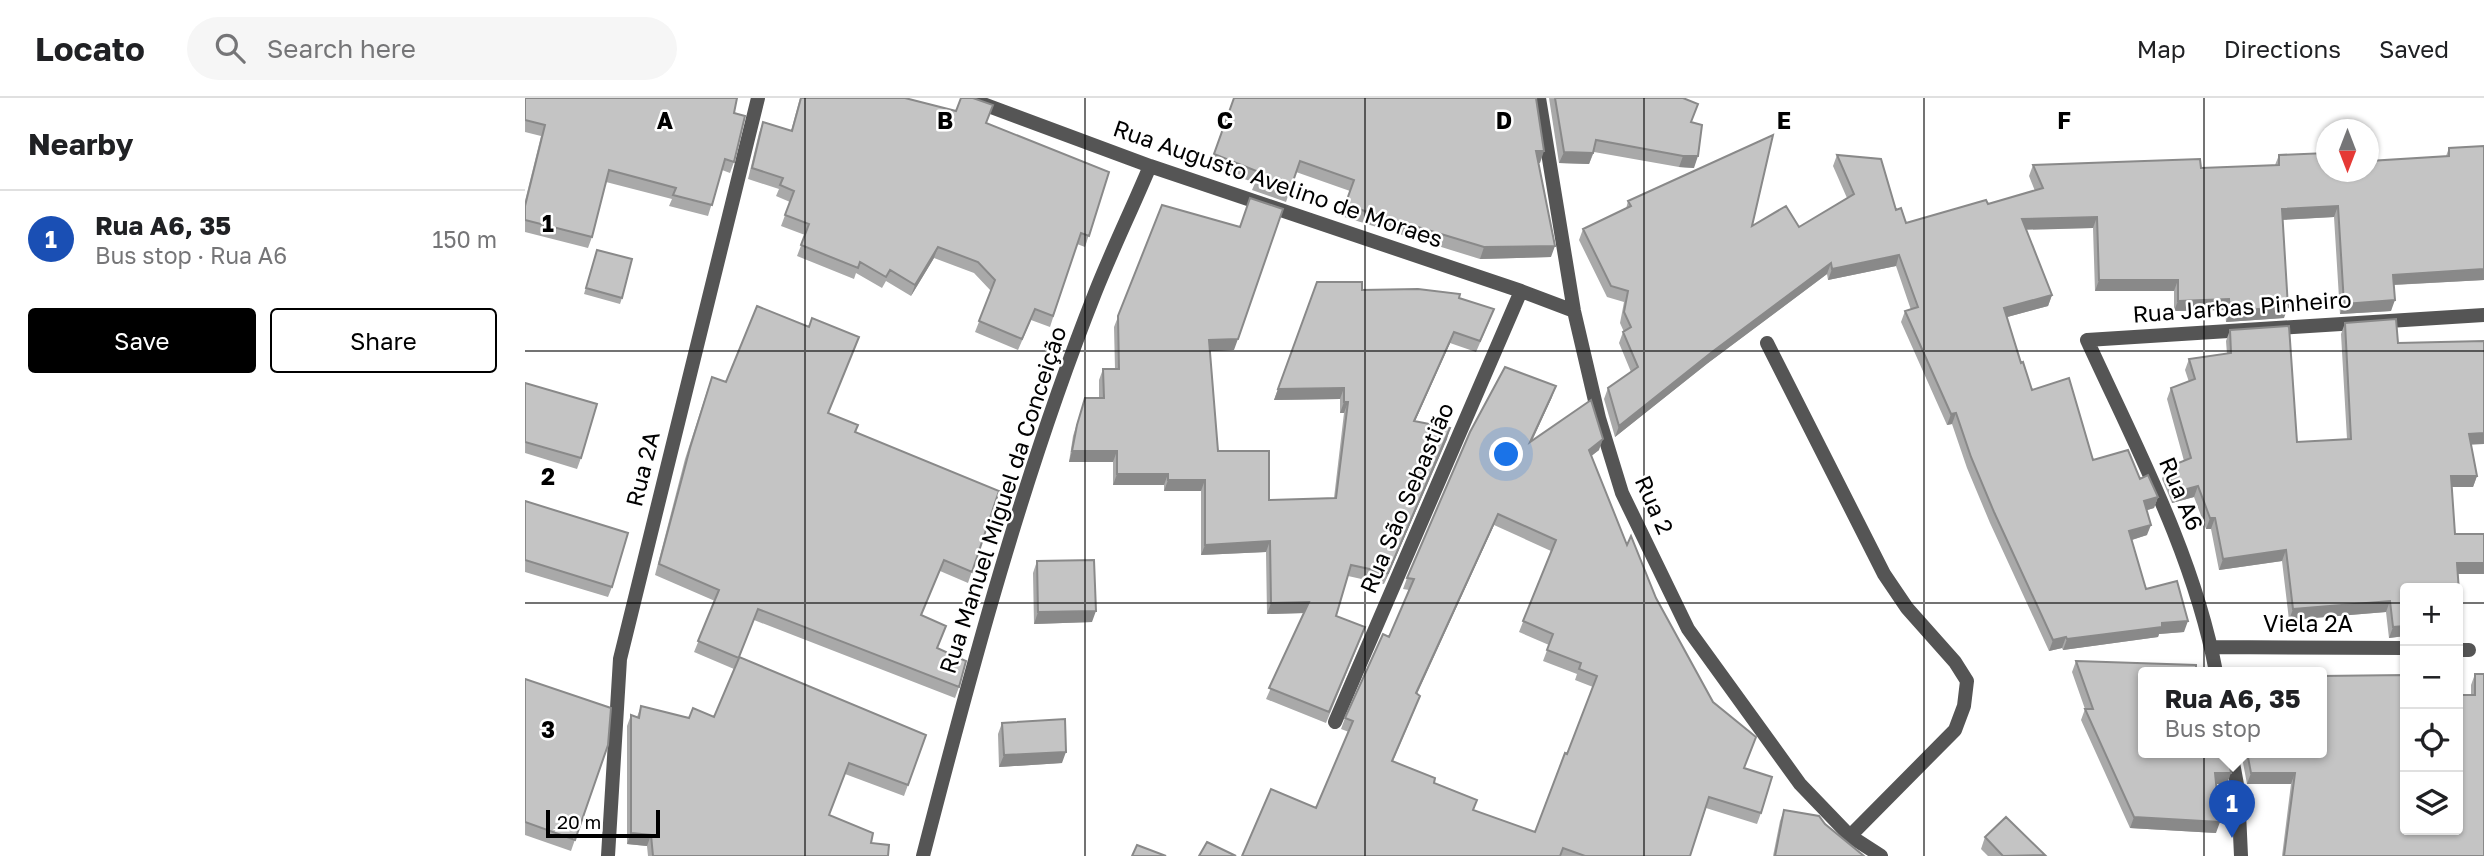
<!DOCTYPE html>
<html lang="en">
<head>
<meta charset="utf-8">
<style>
  :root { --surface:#fff; --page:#f6f6f6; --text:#202124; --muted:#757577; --line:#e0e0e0; --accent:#000 }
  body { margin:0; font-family:"Golos Text",sans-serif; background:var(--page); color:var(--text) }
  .controls { position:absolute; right:21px; bottom:21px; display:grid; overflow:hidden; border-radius:7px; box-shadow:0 2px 5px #0004 }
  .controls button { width:63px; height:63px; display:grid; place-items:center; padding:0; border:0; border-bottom:2px solid var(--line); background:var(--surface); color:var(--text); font:35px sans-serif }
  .compass { position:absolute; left:1791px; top:21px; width:63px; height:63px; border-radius:50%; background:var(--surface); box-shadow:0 2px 5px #0004; rotate:180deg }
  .scale { position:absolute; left:21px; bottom:18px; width:114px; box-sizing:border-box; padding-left:7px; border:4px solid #000; border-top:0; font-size:19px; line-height:24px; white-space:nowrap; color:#000; -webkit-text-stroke:5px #fff; paint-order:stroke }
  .you { position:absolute; left:982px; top:357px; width:24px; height:24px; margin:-18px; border:5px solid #fff; border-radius:50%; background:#1a73e8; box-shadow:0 0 0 10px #1a73e833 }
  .badge { display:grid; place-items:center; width:46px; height:46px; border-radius:50%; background:var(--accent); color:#fff; font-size:23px; font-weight:700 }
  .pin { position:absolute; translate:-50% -58px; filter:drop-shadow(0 2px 4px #0008) }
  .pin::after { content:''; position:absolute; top:37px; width:24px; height:21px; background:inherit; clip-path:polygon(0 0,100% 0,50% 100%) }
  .popup { position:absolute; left:1613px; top:569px; width:189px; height:91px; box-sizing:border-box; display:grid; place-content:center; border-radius:7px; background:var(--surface); filter:drop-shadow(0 2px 5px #0005); font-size:23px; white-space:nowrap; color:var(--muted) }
  .popup b { font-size:26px; color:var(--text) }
  .popup::after { content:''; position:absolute; left:50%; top:100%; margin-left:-14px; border:14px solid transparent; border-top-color:var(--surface) }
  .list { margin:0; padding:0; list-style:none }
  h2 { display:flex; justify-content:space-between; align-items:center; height:91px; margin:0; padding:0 28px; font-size:30px }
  h2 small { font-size:23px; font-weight:400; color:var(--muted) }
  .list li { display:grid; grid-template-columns:46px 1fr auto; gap:21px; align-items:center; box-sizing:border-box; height:98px; padding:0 28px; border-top:2px solid var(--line) }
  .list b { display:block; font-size:26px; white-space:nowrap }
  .list p { margin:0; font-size:23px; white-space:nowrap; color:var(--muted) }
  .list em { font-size:23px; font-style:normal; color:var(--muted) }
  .actions { display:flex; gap:14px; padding:21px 28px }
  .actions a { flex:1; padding:16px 0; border:2px solid var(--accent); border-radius:7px; text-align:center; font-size:24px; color:var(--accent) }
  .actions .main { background:var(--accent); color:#fff }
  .icon { flex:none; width:38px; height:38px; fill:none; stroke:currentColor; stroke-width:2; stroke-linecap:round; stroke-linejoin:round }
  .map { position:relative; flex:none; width:1959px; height:758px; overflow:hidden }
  header { display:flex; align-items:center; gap:42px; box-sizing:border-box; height:98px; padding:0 35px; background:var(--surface); border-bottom:2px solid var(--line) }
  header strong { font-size:33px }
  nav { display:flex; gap:38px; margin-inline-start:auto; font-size:24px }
  .search { width:490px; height:63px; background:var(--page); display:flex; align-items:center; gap:18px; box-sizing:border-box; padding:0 24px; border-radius:38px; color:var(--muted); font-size:26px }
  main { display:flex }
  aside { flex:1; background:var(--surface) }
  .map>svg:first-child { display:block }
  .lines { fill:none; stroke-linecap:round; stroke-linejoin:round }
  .street { stroke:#555; stroke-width:14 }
  .wall { fill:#a9a9a9; fill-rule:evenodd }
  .shaded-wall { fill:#898989 }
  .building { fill:#c4c4c4; stroke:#898989; stroke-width:2; fill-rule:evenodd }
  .grid { fill:none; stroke:#000; stroke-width:2; stroke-opacity:0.55 }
  .labels { text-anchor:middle; stroke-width:5; stroke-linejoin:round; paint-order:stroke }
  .street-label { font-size:23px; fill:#000; stroke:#fff }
  .grid-label { font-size:23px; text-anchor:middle; font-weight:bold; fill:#000; stroke:#fff; stroke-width:5; stroke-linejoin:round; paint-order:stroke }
</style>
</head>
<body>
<header>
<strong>Locato</strong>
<div class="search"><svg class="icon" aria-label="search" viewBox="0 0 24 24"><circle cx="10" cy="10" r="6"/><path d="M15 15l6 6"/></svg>Search here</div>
<nav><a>Map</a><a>Directions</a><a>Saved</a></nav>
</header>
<main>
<aside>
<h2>Nearby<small></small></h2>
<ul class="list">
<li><span class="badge" style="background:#1a4fb4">1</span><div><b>Rua A6, 35</b><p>Bus stop · Rua A6</p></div><em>150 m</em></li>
</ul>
<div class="actions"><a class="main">Save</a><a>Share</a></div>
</aside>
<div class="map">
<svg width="1959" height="758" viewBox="0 0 1959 758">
  <rect width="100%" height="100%" fill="#fff"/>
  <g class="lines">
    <!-- street -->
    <path class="street" d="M 442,0 L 625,68 L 996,193 L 1049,213
      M 1014,0 L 1049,213 L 1074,320 L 1097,395 L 1163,531 L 1275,686 L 1325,738 L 1356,758
      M 1242,245 L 1359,476 L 1382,510 L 1430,564 L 1442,583 L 1439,608 L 1430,632 L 1325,738
      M 1686,549 L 1880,550
      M 1933,552 L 1944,552
      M 1691,574 C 1669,457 1611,349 1562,242 L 1959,217
      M 810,624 L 996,193
      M 1706,654 L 1713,692 L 1716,758
      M 83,758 L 95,561 L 233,0
      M 398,758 C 447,568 498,377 570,195 C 587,152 607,111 625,68"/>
  </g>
  <!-- wall -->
  <path class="wall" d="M 0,0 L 209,15 L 209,64 L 205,75 L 197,72 L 183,118 L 144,108 L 147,101 L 81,84 L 67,139 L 63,150 L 0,134 L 0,103 L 16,38 L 0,34 Z
    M 275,0 L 380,0 L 461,25 L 584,74 L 560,149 L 552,146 L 525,229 L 506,222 L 493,252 L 450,234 L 466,193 L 449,175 L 409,160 L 386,198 L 361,183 L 357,190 L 331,175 L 329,181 L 272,158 L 280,137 L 256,128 L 265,104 L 251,98 L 254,91 L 223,81 L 234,35 L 238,24 L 266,33 Z
    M 709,0 L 1015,65 L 1013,65 L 1026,159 L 955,161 L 816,118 L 825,93 L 771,74 L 761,104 L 727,92 L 730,85 L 685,68 Z
    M 1024,0 L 1158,0 L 1167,24 L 1169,70 L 1154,69 L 1069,54 L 1064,66 L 1034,65 Z
    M 1959,48 L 1959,182 L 1869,187 L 1866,213 L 1815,216 L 1809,119 L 1757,122 L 1759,220 L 1701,224 L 1700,212 L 1649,213 L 1649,193 L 1570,193 L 1568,130 L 1501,131 L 1527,197 L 1523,208 L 1482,219 L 1496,265 L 1507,292 L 1568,362 L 1615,381 L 1633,399 L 1629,410 L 1622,412 L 1622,437 L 1607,442 L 1621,491 L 1659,534 L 1634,536 L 1633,539 L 1538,552 L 1537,550 L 1524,553 L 1465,425 L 1442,370 L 1427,326 L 1422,327 L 1376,224 L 1380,213 L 1386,212 L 1371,168 L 1303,182 L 1302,176 L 1183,265 L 1090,339 L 1079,301 L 1083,290 L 1106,274 L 1094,245 L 1098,234 L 1099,234 L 1095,225 L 1099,204 L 1082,199 L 1054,142 L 1058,131 L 1101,111 L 1103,103 L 1227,128 L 1274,129 L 1322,100 L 1308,68 L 1312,57 L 1371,112 L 1381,125 L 1463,106 L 1510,93 L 1504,78 L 1508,67 L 1676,70 L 1750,67 L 1754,57 L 1802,74 L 1921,58 L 1924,50 Z
    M 637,107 L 709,252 L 685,253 L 693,353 L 744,402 L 809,400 L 819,315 L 815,315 L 815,301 L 749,302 L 792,184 L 837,192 L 934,200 L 965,222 L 951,254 L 925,245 L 890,323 L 922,341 L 859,486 L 823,478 L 811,518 L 836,540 L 801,625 L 741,601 L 779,515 L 742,516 L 741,454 L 676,457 L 676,393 L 639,393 L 639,387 L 588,387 L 588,364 L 544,364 L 548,338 L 560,300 L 574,300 L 574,282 L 578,271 L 590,271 L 589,229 Z
    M 72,152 L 97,200 L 95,206 L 59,196 Z
    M 1820,225 L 1873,245 L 1946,347 L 1952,378 L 1948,389 L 1927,389 L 1930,436 L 1959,436 L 1959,476 L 1933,476 L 1936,522 L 1933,530 L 1933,490 L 1880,490 L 1880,538 L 1864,540 L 1861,514 L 1764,522 L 1757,463 L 1694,472 L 1686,431 L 1681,431 L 1669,399 L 1647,405 L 1637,381 L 1641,370 L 1659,363 L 1642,301 L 1646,290 L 1664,284 L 1660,272 L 1664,261 L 1702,256 L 1701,243 L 1705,232 L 1772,344 L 1822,341 L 1816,236 Z
    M 201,284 L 303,316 L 330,334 L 474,393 L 443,485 L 415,473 L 396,517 L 417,539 L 412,550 L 434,589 L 430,600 L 229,522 L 214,559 L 401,637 L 379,698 L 320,676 L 304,717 L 346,745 L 363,758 L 123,758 L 122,748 L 102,746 L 102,628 L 106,617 L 112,619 L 116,608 L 164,620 L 189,619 L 209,571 L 169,554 L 190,503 L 130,477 L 160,361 L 183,290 Z
    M 0,285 L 56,360 L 52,371 L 0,355 Z
    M 1027,299 L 1007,343 L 1074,352 L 1066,358 L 1102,447 L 1131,500 L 1219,671 L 1236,715 L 1232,726 L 1181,710 L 1165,758 L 717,758 L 791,710 L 824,634 L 816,631 L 820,620 L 864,539 L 884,492 L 878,491 L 882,480 ZM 969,427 L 1026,453 L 994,534 L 1024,547 L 1018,563 L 1052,576 L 1050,582 L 1068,589 L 1042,656 L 1010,734 L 949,712 L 909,685 L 868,663 L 891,609 L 892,596 Z
    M 0,403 L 87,489 L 83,499 L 0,474 Z
    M 512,463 L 567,524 L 509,526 L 508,475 Z
    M 1551,563 L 1618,574 L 1702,686 L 1691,686 L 1691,735 L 1605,730 L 1556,622 L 1560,611 L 1547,574 Z
    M 1950,576 L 1959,758 L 1757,758 L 1766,686 L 1722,686 L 1716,654 L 1796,654 L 1880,732 L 1946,597 L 1946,587 Z
    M 0,581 L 83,647 L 46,753 L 0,737 Z
    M 477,625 L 537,665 L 474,669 L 473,636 Z
    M 1259,712 L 1300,726 L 1339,758 L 1248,758 L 1255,723 Z
    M 1460,739 L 1519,758 L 1463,758 L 1456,751 Z"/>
  <!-- shaded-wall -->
  <path class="shaded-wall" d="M 1011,53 L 1019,53 L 1015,65 L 1007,65 Z
    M 1039,54 L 1068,55 L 1064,66 L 1034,65 Z
    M 1158,58 L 1173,58 L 1169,70 L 1154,69 Z
    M 1813,108 L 1809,119 L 1753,122 L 1757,111 Z
    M 1572,119 L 1568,130 L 1493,132 L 1497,121 Z
    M 1030,148 L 1026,159 L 955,161 L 959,149 Z
    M 413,149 L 409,160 L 386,198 L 390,187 Z
    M 1374,157 L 1371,168 L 1303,182 L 1307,171 Z
    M 1306,165 L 1302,176 L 1183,265 L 1090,339 L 1094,328 L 1187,254 Z
    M 1959,171 L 1959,182 L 1864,187 L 1868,177 Z
    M 1574,182 L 1653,182 L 1649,193 L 1570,193 Z
    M 1527,197 L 1523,208 L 1475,221 L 1479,210 Z
    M 1704,201 L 1700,212 L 1649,213 L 1653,203 Z
    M 1870,202 L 1866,213 L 1815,216 L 1819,206 Z
    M 1763,209 L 1759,220 L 1701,224 L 1705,213 Z
    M 929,234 L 925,245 L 885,334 L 889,323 Z
    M 713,241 L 709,252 L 680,253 L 684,242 Z
    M 1031,288 L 1027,299 L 1001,355 L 1005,344 Z
    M 819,290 L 815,301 L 749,302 L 753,291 Z
    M 819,304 L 823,304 L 819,315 L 815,315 Z
    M 1431,315 L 1427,326 L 1422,327 L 1426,316 Z
    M 925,330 L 922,341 L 859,486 L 863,475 Z
    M 1959,335 L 1959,346 L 1940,347 L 1944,336 Z
    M 1078,341 L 1074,352 L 1060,363 L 1064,352 Z
    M 547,353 L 592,353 L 588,364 L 544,364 Z
    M 592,376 L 643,376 L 639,387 L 588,387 Z
    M 1926,378 L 1952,378 L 1948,389 L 1922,389 Z
    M 643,382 L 680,382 L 676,393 L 639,393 Z
    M 1673,388 L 1669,399 L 1647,405 L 1651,394 Z
    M 1633,399 L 1629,410 L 1616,414 L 1619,403 Z
    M 973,416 L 969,427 L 887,606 L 891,595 Z
    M 1685,420 L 1690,420 L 1686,431 L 1681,431 Z
    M 1626,427 L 1622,437 L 1600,444 L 1604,433 Z
    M 745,443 L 741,454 L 676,457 L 680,447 Z
    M 1761,452 L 1757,463 L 1694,472 L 1698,461 Z
    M 1932,465 L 1959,465 L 1959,476 L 1928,476 Z
    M 1865,503 L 1861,514 L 1764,522 L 1768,511 Z
    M 784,504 L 780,515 L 742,516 L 746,505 Z
    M 571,513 L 567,524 L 509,526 L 513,514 Z
    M 1663,523 L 1659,534 L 1634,536 L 1633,539 L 1538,552 L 1542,541 L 1637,525 Z
    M 1880,528 L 1880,538 L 1864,540 L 1868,529 Z
    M 1541,539 L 1537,550 L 1524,553 L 1528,542 Z
    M 541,654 L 537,665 L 474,669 L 479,657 Z
    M 1690,675 L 1706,675 L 1702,686 L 1686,686 Z
    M 1726,675 L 1770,675 L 1766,686 L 1722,686 Z
    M 1609,719 L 1695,724 L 1691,735 L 1605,730 Z
    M 106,735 L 126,737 L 122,748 L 102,746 Z"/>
  <!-- building -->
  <path class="building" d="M 0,0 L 212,0 L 209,15 L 220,18 L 209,64 L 200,61 L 187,107 L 148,97 L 151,90 L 84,72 L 67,139 L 0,122 L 0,108 L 20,27 L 0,22 Z
    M 276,0 L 380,0 L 431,13 L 436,0 L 448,0 L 468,7 L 461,25 L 584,74 L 564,138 L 556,135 L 528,218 L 510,211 L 497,241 L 454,223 L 470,182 L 453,164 L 413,149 L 390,187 L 365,172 L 361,179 L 335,164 L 333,170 L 276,147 L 284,126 L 260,117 L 269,93 L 255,87 L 258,80 L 227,70 L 238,24 L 267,33 Z
    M 709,0 L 1011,0 L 1019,53 L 1011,53 L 1030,148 L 959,149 L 820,107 L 829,82 L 775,63 L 765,92 L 731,81 L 734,74 L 689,56 Z
    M 1030,0 L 1158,0 L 1173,6 L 1166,24 L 1177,27 L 1173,58 L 1158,58 L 1071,42 L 1068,55 L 1039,54 Z
    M 1248,37 L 1227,128 L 1261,108 L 1274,129 L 1329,96 L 1312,57 L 1356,61 L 1371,112 L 1376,110 L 1381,125 L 1461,102 L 1463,106 L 1518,90 L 1508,67 L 1675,61 L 1676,70 L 1754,67 L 1754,57 L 1802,55 L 1802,74 L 1844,74 L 1844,63 L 1924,58 L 1924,50 L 1959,48 L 1959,171 L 1868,177 L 1870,202 L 1819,206 L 1813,108 L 1757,111 L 1763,209 L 1705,213 L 1704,201 L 1653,203 L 1653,182 L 1574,182 L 1572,119 L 1497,121 L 1527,197 L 1479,210 L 1496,265 L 1498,264 L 1507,292 L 1544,280 L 1568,362 L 1603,352 L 1615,381 L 1623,377 L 1633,399 L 1619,403 L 1626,427 L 1604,433 L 1621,491 L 1652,483 L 1663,523 L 1637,525 L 1637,529 L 1542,541 L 1541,539 L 1528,542 L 1469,414 L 1446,359 L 1431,315 L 1426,316 L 1380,213 L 1393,209 L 1374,157 L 1307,171 L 1306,165 L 1187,254 L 1094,328 L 1083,290 L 1113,269 L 1098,234 L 1106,229 L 1099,214 L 1103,193 L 1086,188 L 1058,131 L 1106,108 L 1103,103 Z
    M 725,100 L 758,111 L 713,241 L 684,242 L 693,353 L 744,353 L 744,402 L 811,400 L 823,304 L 819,304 L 819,290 L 753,291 L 792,184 L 837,184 L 837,192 L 893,191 L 935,196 L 934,200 L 969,211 L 955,243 L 929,234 L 889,323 L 925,330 L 863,475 L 826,467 L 811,518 L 840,529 L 804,614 L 744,590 L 784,504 L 746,505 L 745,443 L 680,447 L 680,382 L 643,382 L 643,376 L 592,376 L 592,353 L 547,353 L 552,327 L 560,300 L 579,300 L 578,271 L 594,271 L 593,218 L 637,107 L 715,129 Z
    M 72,152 L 107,161 L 97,200 L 61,190 Z
    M 232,208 L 284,229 L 287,220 L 334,239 L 303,315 L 333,327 L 330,334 L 474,393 L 447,474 L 419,462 L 396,517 L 421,528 L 412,550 L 441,563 L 434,589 L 233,511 L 214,559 L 401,637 L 383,687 L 324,665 L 304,717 L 348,735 L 346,745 L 364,747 L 363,758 L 128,758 L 126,737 L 106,735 L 106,617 L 114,620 L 116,608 L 164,620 L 168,610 L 189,619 L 214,560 L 173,543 L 194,492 L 134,466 L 165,350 L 187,279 L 201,284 Z
    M 1871,221 L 1873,245 L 1959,243 L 1959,335 L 1944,336 L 1952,378 L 1926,378 L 1930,436 L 1959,436 L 1959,465 L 1932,465 L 1936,522 L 1933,522 L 1933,490 L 1880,490 L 1880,528 L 1868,529 L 1865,503 L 1768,511 L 1761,452 L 1698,461 L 1690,420 L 1685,420 L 1673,388 L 1651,394 L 1641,370 L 1666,360 L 1646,290 L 1670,281 L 1664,261 L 1706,255 L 1705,232 L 1764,228 L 1772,344 L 1826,341 L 1820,225 Z
    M 980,269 L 1031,288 L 1005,344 L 1066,302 L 1078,341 L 1064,352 L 1102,447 L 1106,438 L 1131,500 L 1188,604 L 1231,639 L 1219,670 L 1247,679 L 1236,715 L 1184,699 L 1165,758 L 1060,758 L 1038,750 L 1035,758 L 717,758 L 746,691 L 791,710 L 828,623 L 820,620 L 858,536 L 864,539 L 889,481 L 882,480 L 945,334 ZM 973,416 L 1031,442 L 998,523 L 1028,536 L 1022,552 L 1056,565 L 1054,571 L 1072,578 L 1042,656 L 1040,655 L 1010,734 L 948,712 L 952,702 L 909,685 L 910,680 L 867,663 L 895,598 L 891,595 Z
    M 0,285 L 72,306 L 56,360 L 0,344 Z
    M 0,403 L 103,435 L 87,489 L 0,462 Z
    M 569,462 L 571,513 L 513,514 L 512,463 Z
    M 1551,563 L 1671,567 L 1671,574 L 1618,574 L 1618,654 L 1703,654 L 1706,675 L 1690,675 L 1695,724 L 1609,719 L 1560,611 L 1568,611 Z
    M 1950,576 L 1959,576 L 1959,758 L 1759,758 L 1770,675 L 1726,675 L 1722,654 L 1796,654 L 1796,578 L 1880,577 L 1880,732 L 1933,732 L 1933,597 L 1950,597 Z
    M 0,581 L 86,610 L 83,647 L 50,742 L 0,724 Z
    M 540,621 L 541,654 L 479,657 L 477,625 Z
    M 1259,712 L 1294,718 L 1300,726 L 1339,758 L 1250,758 Z
    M 1481,719 L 1520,757 L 1478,758 L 1460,739 Z
    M 682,744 L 711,758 L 674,758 Z
    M 612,747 L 641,758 L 607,758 Z"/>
  <!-- grid -->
  <path class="grid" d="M 280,0 L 280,758M 560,0 L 560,758M 840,0 L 840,758M 1119,0 L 1119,758M 1399,0 L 1399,758M 1679,0 L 1679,758M 0,253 L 1959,253M 0,505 L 1880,505M 1933,505 L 1959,505"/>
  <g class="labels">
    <!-- street labels -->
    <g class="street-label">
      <text transform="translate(753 86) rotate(19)" y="8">Rua Augusto Avelino de Moraes</text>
      <text transform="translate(1717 209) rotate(-4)" y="8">Rua Jarbas Pinheiro</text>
      <text transform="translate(118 371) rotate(-76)" y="8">Rua 2A</text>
      <text transform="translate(1656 396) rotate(67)" y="8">Rua A6</text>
      <text transform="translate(882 400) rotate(-67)" y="8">Rua São Sebastião</text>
      <text transform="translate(478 402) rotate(-72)" y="8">Rua Manuel Miguel da Conceição</text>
      <text transform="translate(1129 407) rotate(66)" y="8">Rua 2</text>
      <text x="1783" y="534">Viela 2A</text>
    </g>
  </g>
  <g class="grid-label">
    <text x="140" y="31">A</text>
    <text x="420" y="31">B</text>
    <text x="700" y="31">C</text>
    <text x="979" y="31">D</text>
    <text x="1259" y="31">E</text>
    <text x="1539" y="31">F</text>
    <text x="23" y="134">1</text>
    <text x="23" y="387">2</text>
    <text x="23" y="640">3</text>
  </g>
</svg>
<div class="controls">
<button>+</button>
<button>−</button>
<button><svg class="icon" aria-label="locate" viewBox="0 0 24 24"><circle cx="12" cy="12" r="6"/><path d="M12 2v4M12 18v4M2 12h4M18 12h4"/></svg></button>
<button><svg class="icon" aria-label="layers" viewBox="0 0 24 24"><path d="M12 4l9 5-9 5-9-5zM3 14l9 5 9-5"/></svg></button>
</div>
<svg class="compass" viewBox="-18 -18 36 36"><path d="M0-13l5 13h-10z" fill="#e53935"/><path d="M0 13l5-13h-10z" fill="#757577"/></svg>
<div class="scale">20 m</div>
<div class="you"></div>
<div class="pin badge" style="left:1707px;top:740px;background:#1a4fb4">1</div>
<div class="popup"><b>Rua A6, 35</b>Bus stop</div>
</div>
</main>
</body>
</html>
